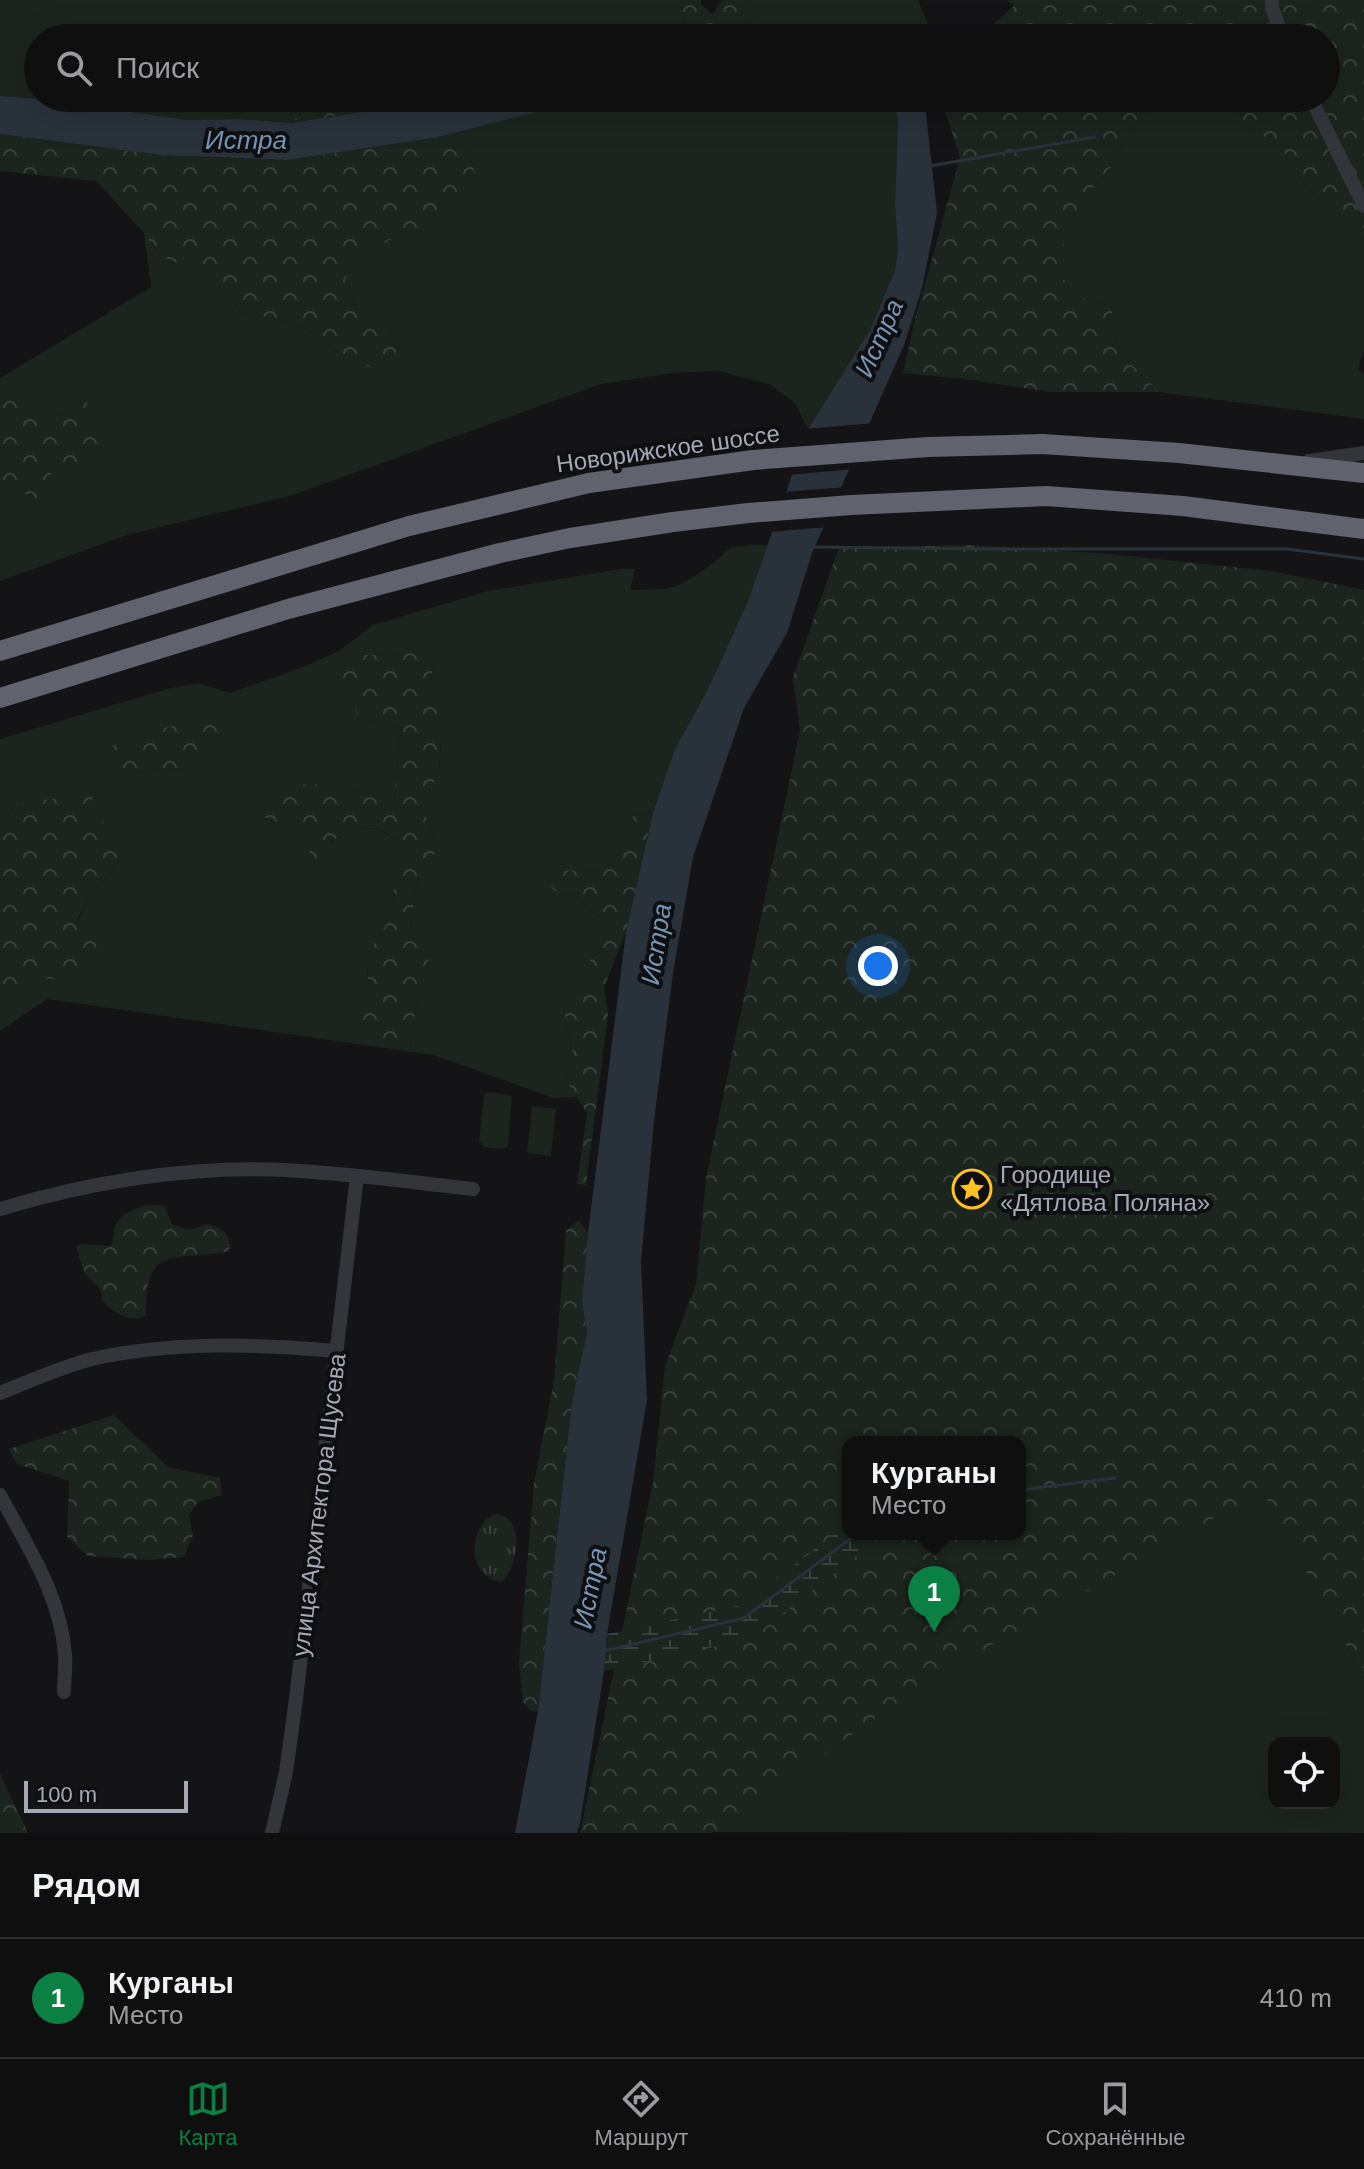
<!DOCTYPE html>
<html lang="ru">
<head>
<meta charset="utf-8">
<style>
  :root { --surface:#0f0f10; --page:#1d1d1e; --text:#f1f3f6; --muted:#9b9c9f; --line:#2f2f30; --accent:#0b8043 }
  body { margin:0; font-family:Helvetica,sans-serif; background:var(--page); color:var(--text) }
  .controls { position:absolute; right:24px; bottom:24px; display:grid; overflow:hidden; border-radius:16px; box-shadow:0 8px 32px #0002 }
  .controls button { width:72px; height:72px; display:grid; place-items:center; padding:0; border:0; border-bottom:2px solid var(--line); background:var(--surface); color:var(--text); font:40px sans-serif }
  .scale { position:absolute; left:24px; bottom:20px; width:164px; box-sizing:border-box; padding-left:8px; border:4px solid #a4a9b7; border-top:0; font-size:22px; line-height:28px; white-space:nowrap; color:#a4a9b7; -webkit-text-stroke:6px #0f0f11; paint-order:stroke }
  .you { position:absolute; left:878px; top:966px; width:28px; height:28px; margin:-20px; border:6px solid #fff; border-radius:50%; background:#1a73e8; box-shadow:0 0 0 12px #1a73e833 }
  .badge { display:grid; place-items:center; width:52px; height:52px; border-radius:50%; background:var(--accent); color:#fff; font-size:26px; font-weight:700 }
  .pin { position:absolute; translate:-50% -66px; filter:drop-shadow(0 2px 4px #0008) }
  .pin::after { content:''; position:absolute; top:42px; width:28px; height:24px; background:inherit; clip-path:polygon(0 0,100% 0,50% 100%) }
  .popup { position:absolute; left:842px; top:1436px; width:184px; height:104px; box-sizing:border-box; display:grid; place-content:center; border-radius:16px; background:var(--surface); filter:drop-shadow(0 2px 6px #0005); font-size:26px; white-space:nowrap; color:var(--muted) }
  .popup b { font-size:30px; color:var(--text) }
  .popup::after { content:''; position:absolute; left:50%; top:100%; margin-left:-16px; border:16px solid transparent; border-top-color:var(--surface) }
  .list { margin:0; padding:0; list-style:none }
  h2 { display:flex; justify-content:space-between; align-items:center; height:104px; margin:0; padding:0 32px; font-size:34px }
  h2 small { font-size:26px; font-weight:400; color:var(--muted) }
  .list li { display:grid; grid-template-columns:52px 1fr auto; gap:24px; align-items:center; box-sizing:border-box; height:120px; padding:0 32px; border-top:2px solid var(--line) }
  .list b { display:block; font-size:30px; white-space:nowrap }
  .list p { margin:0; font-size:26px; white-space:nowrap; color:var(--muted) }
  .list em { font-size:26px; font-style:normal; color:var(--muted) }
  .icon { flex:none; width:44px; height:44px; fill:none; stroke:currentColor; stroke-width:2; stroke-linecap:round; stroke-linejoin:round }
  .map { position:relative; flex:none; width:1364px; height:1833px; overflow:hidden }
  .search { position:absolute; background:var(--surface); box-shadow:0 8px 32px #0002; left:24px; right:24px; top:24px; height:88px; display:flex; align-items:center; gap:20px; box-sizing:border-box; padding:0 28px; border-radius:44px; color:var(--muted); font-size:30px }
  .sheet { height:224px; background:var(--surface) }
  nav { display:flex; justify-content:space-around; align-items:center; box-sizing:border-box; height:112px; border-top:2px solid var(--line); background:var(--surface); font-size:22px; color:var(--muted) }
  nav a { display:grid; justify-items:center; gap:4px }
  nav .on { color:var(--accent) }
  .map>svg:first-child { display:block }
  .green { fill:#1b241d; fill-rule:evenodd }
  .forest { fill:url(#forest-crowns); fill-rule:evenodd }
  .wetland { fill:url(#wetland-marsh) }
  .park { fill:url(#park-tufts) }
  .water { fill:#29323b }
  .pier { fill:#141416 }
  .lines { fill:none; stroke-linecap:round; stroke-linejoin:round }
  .stream { stroke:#29323b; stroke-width:3 }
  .minor { stroke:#34353b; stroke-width:14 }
  .highway { stroke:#60626d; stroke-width:20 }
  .labels { text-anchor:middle; stroke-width:8; stroke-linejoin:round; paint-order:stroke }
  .street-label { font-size:24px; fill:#a4a9b7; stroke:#0f0f11 }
  .poi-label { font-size:24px; fill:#a4a9b7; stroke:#0f0f11; text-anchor:start }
  .water-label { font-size:26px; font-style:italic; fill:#7795b6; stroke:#0f0f11 }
</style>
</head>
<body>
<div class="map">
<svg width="1364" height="1833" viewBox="0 0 1364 1833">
  <defs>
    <pattern id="forest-crowns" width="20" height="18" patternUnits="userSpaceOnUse" patternTransform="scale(2)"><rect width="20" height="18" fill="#1b241d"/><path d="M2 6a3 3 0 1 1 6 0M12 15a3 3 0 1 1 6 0" fill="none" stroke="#39413c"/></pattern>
    <pattern id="wetland-marsh" width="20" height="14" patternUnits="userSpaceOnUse" patternTransform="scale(2)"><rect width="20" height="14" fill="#1b241d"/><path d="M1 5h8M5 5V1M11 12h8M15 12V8" fill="none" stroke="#39413c"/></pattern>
    <pattern id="park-tufts" width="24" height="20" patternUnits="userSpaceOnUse" patternTransform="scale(2)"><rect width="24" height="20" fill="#1b241d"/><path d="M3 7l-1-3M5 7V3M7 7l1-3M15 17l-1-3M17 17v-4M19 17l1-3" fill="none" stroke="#39413c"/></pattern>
  </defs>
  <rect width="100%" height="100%" fill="#141416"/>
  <!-- green -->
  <path class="green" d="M 0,0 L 680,0 L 685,21 L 695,37 L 727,28 L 744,27 L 755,14 L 750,0 L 918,0 L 934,38 L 861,38 L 839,29 L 761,34 L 735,38 L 38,38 L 38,98 L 317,98 L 291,123 L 240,119 L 187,120 L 43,99 L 0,96 Z
    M 657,98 L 889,98 L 895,106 L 898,122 L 895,203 L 898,249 L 895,270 L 870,330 L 808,429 L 795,403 L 769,384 L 718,371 L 673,373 L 601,384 L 293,495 L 127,535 L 0,581 L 0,487 L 10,483 L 47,488 L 51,473 C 81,460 89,461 106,430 L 95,417 L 87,402 L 64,413 L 47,417 L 36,405 L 28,390 L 11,389 L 0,394 L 0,378 L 151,287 L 144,233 L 161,257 L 193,269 L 220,286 L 242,313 L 276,319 L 308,330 L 337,352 L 367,367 L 398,352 L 386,322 L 357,308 L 345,279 L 367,252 L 397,236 L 427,223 L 449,196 L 479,182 L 467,152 L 439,137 L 548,109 Z
    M 1157,98 L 1228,98 L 1233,102 L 1245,125 L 1280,146 L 1306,187 L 1334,210 L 1364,240 L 1364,352 L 1360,360 L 1359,370 L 1364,374 L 1364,419 L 1159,392 L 1119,352 L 1111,306 L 1077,297 L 1059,273 L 1066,233 L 1083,198 L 1107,173 L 1128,137 Z
    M 750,545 L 770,545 L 749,599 L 708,689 L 675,749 L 653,813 L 634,816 L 623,828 L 618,857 L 600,872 L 559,870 L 560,894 L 580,897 L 586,908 L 601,918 L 603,948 L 581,969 L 581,986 L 564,1011 L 573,1055 L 566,1081 L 576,1097 L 554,1098 L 433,1055 L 47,999 L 0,1031 L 0,1003 L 8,1004 L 31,978 L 55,979 L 89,892 L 110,875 L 127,845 L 100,817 L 16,803 L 0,827 L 0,739 L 167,689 L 198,683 L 230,693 L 303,667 L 339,651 L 373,625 L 488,591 L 620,569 L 635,569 L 630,590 L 666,589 L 682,584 L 714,563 L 731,547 ZM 353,651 L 367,655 L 427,652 L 433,666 L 431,682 L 443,710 L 439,771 L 420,810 L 430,823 L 436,852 L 418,877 L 409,935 L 428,956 L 428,971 L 417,1000 L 410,1046 L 355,1013 L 369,987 L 366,957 L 391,917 L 399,842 C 367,814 338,834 312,859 L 302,831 L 339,785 L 394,805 L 401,728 L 358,719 L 349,690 ZM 223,746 L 197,759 L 184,769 L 109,773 Z
    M 490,1092 L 512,1096 L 508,1146 L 503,1149 L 484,1147 L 479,1141 L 484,1097 L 486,1093 Z
    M 532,1106 L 556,1109 L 551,1156 L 527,1153 Z
    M 1262,1490 L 1364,1678 L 1364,1833 L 711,1832 L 922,1685 ZM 1274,1743 L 1334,1743 L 1334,1803 L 1274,1803 Z"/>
  <!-- forest -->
  <path class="forest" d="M 680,0 L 701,0 L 701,4 L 712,14 L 723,0 L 750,0 L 755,14 L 744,27 L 727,28 L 695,37 L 685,21 Z
    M 1007,0 L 1364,0 L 1364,240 L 1334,210 L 1306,187 L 1280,146 L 1245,125 L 1233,102 L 1228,98 L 1326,98 L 1326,38 L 978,38 L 1014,6 Z
    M 317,98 L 411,98 L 362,112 L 291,123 Z
    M 941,98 L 1157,98 L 1128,137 L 1107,173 L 1083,198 L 1066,233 L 1059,273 L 1077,297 L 1111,306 L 1119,352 L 1159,392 L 1051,392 L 965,379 L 903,373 L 914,323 L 960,158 Z
    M 0,134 L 161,155 L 287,160 L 439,137 L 467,152 L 479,182 L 449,196 L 428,223 L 397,236 L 367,252 L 345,279 L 357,308 L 386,322 L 398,352 L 367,367 L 337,352 L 308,330 L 276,319 L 242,313 L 220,286 L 193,269 L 161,257 L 144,233 L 96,181 L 0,171 Z
    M 11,389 L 29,390 L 36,405 L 47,417 L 64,413 L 71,398 L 87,402 L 95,417 L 106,430 C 97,447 88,454 84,474 L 51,473 L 47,488 L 38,502 L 11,484 L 0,487 L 0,394 Z
    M 969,545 L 1110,554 L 1271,571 L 1364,590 L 1364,1678 L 1262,1491 L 922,1685 L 712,1833 L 580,1833 L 653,1483 L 665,1366 L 696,1284 L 706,1178 L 800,731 L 793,677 L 839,548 ZM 848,1442 L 1020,1442 L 1020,1534 L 848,1534 Z
    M 353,651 L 367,655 L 427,652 L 433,666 L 431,682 L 443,710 L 439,771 L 421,810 L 430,823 L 436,852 L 418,877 L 409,934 L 428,956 L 428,971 L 417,1000 L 410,1046 L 397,1047 L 363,1042 L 355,1013 L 369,987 L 366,957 L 391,917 L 399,842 C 374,820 357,828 331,841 L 326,856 L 312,859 L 302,831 L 261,816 L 277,787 L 292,784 L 339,785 L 394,805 L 401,728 L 358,719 L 349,690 L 334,685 L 333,669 L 339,656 Z
    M 222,716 L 237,720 L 234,735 L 223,746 L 197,759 L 184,769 L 109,773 L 101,759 L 121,737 Z
    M 91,795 L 100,817 L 127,845 L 110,875 L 89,892 L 76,923 L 97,943 L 90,967 L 55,979 L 31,978 L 8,1004 L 0,1003 L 0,827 L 16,803 Z
    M 653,813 L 626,932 L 604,987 L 608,1015 L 586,1185 L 577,1184 L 587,1113 L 566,1081 L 573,1055 L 564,1011 L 581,986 L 581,969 L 603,948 L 601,918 L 586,908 L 580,897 L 560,894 L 545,883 L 559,870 L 600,872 L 618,857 L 623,827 L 634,816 Z
    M 146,1205 L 159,1205 L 165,1207 L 172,1224 C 189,1232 193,1229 208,1224 C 222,1228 233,1234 229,1251 C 177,1263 144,1241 146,1315 C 131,1325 112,1312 102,1300 C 103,1285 93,1284 85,1273 C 81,1266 79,1255 76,1247 L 82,1244 L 110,1246 C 115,1239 113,1235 115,1228 C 120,1213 134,1210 146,1205 Z
    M 579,1220 L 588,1233 L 582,1301 L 587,1333 L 572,1401 L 538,1711 L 531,1711 L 523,1702 L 519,1663 L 534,1483 L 554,1381 L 566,1231 Z
    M 114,1415 L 168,1467 L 220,1478 L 222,1495 L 198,1502 L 189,1515 L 193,1535 L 184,1557 L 148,1560 L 88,1556 L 67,1537 L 69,1481 L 17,1464 L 9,1449 Z
    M 0,1773 L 28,1833 L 0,1833 Z"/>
  <!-- wetland -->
  <path class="wetland" d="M 848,1524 L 848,1534 L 885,1534 L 750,1639 L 604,1671 L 607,1634 L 742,1605 Z"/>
  <!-- park -->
  <path class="park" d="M 494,1514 C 527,1514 518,1567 502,1582 C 467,1579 467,1529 494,1514 Z"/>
  <!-- water -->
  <path class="water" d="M 839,29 L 861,38 L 735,38 L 761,34 Z
    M 0,96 L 43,99 L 187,120 L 240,119 L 291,123 L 362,112 L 411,98 L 657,98 L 548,109 L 439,137 L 287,160 L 161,155 L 0,134 Z
    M 889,98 L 923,98 L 925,104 L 937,213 L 922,288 L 904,345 L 812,553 L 787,633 L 744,708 L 693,857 L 673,973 L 654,1121 L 641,1261 L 647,1400 L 607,1634 L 604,1671 L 580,1823 L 577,1833 L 515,1833 L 538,1711 L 572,1401 L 587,1333 L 582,1301 L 588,1233 L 626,932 L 653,813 L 675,749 L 708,689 L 749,599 L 808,429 L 870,330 L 895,270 L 898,249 L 895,203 L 898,122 L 895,106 Z"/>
  <!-- pier -->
  <path class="pier" d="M 875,423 L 854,469 L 789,475 L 804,429 Z
    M 846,487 L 828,527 L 769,532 L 783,492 Z"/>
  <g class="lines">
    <!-- stream -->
    <path class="stream" d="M 930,166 L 1095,137
      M 812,547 L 982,549 L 1287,549 L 1364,559
      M 1020,1490 L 1115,1478
      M 604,1651 L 744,1618 L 857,1534"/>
    <!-- minor -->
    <path class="minor" d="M 1272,0 L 1272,8 L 1283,38
      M 1311,98 L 1364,206
      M 1309,461 L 1364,453
      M 0,1209 C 91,1182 189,1166 284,1170 C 347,1173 410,1182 473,1189
      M 0,1393 C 30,1381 61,1367 92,1359 C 173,1341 255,1344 337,1351
      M 0,1495 C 27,1546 61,1596 65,1655 C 66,1667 64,1680 64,1692
      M 272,1833 L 286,1772 L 296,1699 L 357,1176"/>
    <!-- highway -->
    <path class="highway" d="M 0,651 L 409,526 L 589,483 L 753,460 L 928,447 L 1042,444 L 1179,453 L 1364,473
      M 0,698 L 288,609 L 500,553 L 570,538 L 673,522 L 748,513 L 851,505 L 1046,496 L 1183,506 L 1364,529"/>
  </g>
  <!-- icons -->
  <defs>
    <g id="sight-ring" transform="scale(2)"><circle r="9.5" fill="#0f0f11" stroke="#ffc122" stroke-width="1.5"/><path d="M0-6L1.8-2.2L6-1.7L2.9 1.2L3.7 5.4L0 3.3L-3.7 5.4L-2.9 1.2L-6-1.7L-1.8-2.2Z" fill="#ffc122"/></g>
  </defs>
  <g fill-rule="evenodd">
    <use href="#sight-ring" x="972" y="1189"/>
  </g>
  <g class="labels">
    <!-- street labels -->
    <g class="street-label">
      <text transform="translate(668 449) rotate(-8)" y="8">Новорижское шоссе</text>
      <text transform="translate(319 1505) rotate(-83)" y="8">улица Архитектора Щусева</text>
    </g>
    <!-- poi labels -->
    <g class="poi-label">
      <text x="1000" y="1183">Городище<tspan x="1000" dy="28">«Дятлова Поляна»</tspan></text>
    </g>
    <!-- water labels -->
    <g class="water-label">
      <text x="246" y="149">Истра</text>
      <text transform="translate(879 338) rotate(-66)" y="9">Истра</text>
      <text transform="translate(656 944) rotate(-81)" y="9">Истра</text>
      <text transform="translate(590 1588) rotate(-79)" y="9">Истра</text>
    </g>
  </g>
</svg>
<div class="controls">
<button><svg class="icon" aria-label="locate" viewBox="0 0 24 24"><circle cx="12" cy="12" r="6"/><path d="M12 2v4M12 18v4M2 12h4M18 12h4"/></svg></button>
</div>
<div class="scale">100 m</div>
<div class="you"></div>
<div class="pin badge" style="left:934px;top:1632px">1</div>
<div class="popup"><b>Курганы</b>Место</div>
<div class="search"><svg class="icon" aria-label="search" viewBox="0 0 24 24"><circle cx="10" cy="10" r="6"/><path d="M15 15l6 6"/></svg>Поиск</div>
</div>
<section class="sheet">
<h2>Рядом<small></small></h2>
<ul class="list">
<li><span class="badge">1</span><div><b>Курганы</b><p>Место</p></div><em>410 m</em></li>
</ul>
</section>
<nav>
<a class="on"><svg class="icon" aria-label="map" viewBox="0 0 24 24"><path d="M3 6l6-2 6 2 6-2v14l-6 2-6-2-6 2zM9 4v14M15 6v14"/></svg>Карта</a>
<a><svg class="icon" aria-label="directions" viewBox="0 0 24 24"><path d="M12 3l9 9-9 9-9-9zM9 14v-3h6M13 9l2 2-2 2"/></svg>Маршрут</a>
<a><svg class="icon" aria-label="saved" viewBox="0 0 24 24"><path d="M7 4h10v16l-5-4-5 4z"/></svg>Сохранённые</a>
</nav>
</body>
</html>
